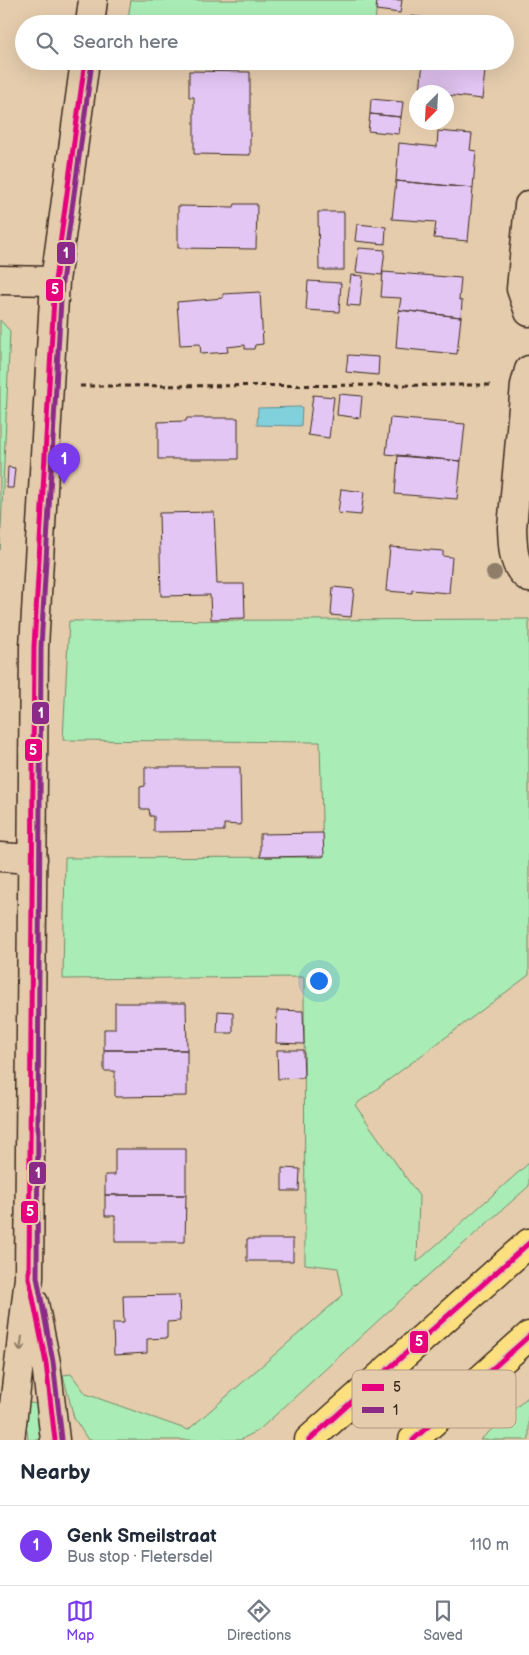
<!DOCTYPE html>
<html lang="en">
<head>
<meta charset="utf-8">
<style>
  :root { --surface:#fff; --page:#f6f6f7; --text:#1f2937; --muted:#747a83; --line:#e0e1e3; --accent:#7c3aed }
  body { margin:0; font-family:"Balsamiq Sans",sans-serif; background:var(--page); color:var(--text) }
  .compass { position:absolute; left:409px; top:85px; width:45px; height:45px; border-radius:50%; background:var(--surface); box-shadow:0 5px 20px #0002; rotate:204deg }
  .you { position:absolute; left:318px; top:980px; width:18px; height:18px; margin:-12px; border:4px solid #fff; border-radius:50%; background:#1a73e8; box-shadow:0 0 0 8px #1a73e833 }
  .badge { display:grid; place-items:center; width:32px; height:32px; border-radius:50%; background:var(--accent); color:#fff; font-size:16px; font-weight:700 }
  .pin { position:absolute; translate:-50% -41px; filter:drop-shadow(0 1px 2px #0008) }
  .pin::after { content:''; position:absolute; top:26px; width:18px; height:15px; background:inherit; clip-path:polygon(0 0,100% 0,50% 100%) }
  .list { margin:0; padding:0; list-style:none }
  h2 { display:flex; justify-content:space-between; align-items:center; height:65px; margin:0; padding:0 20px; font-size:21px }
  h2 small { font-size:16px; font-weight:400; color:var(--muted) }
  .list li { display:grid; grid-template-columns:32px 1fr auto; gap:15px; align-items:center; box-sizing:border-box; height:80px; padding:0 20px; border-top:1px solid var(--line) }
  .list b { display:block; font-size:19px; white-space:nowrap }
  .list p { margin:0; font-size:16px; white-space:nowrap; color:var(--muted) }
  .list em { font-size:16px; font-style:normal; color:var(--muted) }
  .icon { flex:none; width:28px; height:28px; fill:none; stroke:currentColor; stroke-width:2; stroke-linecap:round; stroke-linejoin:round }
  .map { position:relative; flex:none; width:529px; height:1440px; overflow:hidden }
  .search { position:absolute; background:var(--surface); box-shadow:0 5px 20px #0002; left:15px; right:15px; top:15px; height:55px; display:flex; align-items:center; gap:12px; box-sizing:border-box; padding:0 18px; border-radius:28px; color:var(--muted); font-size:19px }
  .sheet { height:145px; background:var(--surface) }
  nav { display:flex; justify-content:space-around; align-items:center; box-sizing:border-box; height:70px; border-top:1px solid var(--line); background:var(--surface); font-size:14px; color:var(--muted) }
  nav a { display:grid; justify-items:center; gap:2px }
  nav .on { color:var(--accent) }
  .map>svg:first-child { display:block }
  .green { fill:#aaecb5; stroke:#728b6a }
  .water { fill:#81d1dc; stroke:#658e90 }
  .building { fill:#e4c6f4; stroke:#3b2a1e }
  .lines { fill:none; stroke-linecap:round; stroke-linejoin:round }
  .minor-casing { stroke:#3b2a1e; stroke-width:31 }
  .major-casing { stroke:#3b2a1e; stroke-width:31 }
  .path { stroke:#3b2a1e; stroke-width:3; stroke-dasharray:5 4; stroke-linecap:butt }
  .minor { stroke:#e5ccad; stroke-width:28 }
  .major { stroke:#fce080; stroke-width:28 }
  .bus-1-casing { stroke:#e5ccad; stroke-width:9 }
  .bus-2-casing { stroke:#e5ccad; stroke-width:9 }
  .bus-1 { stroke:#e6007e; stroke-width:5 }
  .bus-2 { stroke:#8c2b87; stroke-width:5 }
  .tree { fill:#8e7d67 }
  .oneway { stroke:#907b66 }
  .key { fill:#e5ccad; stroke:#b29b82; stroke-width:1 }
  .key-label { font-size:14px; fill:#3b2a1e }
  .line-badge { stroke:#e5ccad; stroke-width:2 }
  .badge-label { font-size:14px; text-anchor:middle; font-weight:bold; fill:#fff }
</style>
</head>
<body>
<div class="map">
<svg width="529" height="1440" viewBox="0 0 529 1440">
  <rect width="100%" height="100%" fill="#e5ccad"/>
  <filter id="ink" filterUnits="userSpaceOnUse"><feTurbulence type="fractalNoise" baseFrequency=".02" numOctaves="2"/><feDisplacementMap in="SourceGraphic" scale="10" xChannelSelector="R" yChannelSelector="G"/><feConvolveMatrix kernelMatrix="1 2 1 2 8 2 1 2 1" color-interpolation-filters="sRGB"/></filter>
  <g filter="url(#ink)">
    <!-- green -->
    <path class="green" d="M 131,0 L 377,0 L 375,24 L 127,24 Z
      M 0,320 L 10,331 L 0,550 Z
      M 529,619 L 529,975 L 355,1105 L 419,1196 L 417,1262 L 529,1163 L 529,1186 L 417,1285 L 259,1430 L 240,1440 L 88,1440 L 74,1418 L 63,1375 L 71,1374 L 86,1394 L 188,1430 L 343,1295 L 338,1268 L 305,1264 L 304,977 L 63,979 L 65,858 L 323,857 L 320,742 L 63,740 L 69,621 Z
      M 529,1396 L 529,1440 L 480,1440 Z
      M 30,1403 L 37,1404 L 40,1409 L 42,1440 L 28,1440 L 27,1431 L 21,1413 L 24,1405 Z"/>
    <!-- water -->
    <path class="water" d="M 302,407 L 301,426 L 257,425 L 258,408 Z"/>
    <!-- building -->
    <path class="building" d="M 377,0 L 402,0 L 400,13 L 376,10 Z
      M 411,16 L 427,18 L 489,24 L 410,24 Z
      M 423,61 L 486,61 L 482,99 L 446,95 L 446,92 L 420,92 Z
      M 189,71 L 250,72 L 250,155 L 194,154 L 194,97 L 189,97 Z
      M 371,99 L 403,102 L 401,117 L 370,114 Z
      M 370,114 L 401,117 L 399,134 L 368,131 Z
      M 438,131 L 472,134 L 470,150 L 476,151 L 473,188 L 396,181 L 399,143 L 437,147 Z
      M 396,181 L 473,188 L 468,241 L 434,238 L 436,222 L 392,219 Z
      M 235,204 L 257,204 L 256,249 L 178,248 L 178,206 L 234,207 Z
      M 318,212 L 344,212 L 344,270 L 319,270 Z
      M 357,224 L 386,227 L 385,244 L 355,241 Z
      M 359,248 L 385,250 L 382,275 L 356,272 Z
      M 383,272 L 461,278 L 459,300 L 462,301 L 461,317 L 399,310 L 401,298 L 381,297 Z
      M 351,275 L 363,276 L 360,306 L 347,305 Z
      M 308,281 L 341,283 L 339,312 L 306,310 Z
      M 260,292 L 263,344 L 255,345 L 254,349 L 245,349 L 245,345 L 227,347 L 228,352 L 201,354 L 200,344 L 180,345 L 177,302 L 223,298 L 223,294 Z
      M 399,310 L 461,317 L 457,354 L 396,348 Z
      M 348,355 L 379,357 L 378,375 L 346,372 Z
      M 339,394 L 362,396 L 360,418 L 337,415 Z
      M 313,395 L 334,397 L 329,438 L 308,435 Z
      M 187,418 L 238,418 L 238,459 L 158,459 L 158,422 L 186,421 Z
      M 390,418 L 465,424 L 461,461 L 386,454 Z
      M 398,456 L 461,461 L 457,499 L 395,494 Z
      M 8,467 L 15,468 L 13,488 L 7,488 Z
      M 341,489 L 364,492 L 361,515 L 338,513 Z
      M 214,512 L 217,584 L 244,584 L 245,618 L 211,619 L 210,595 L 161,596 L 159,513 Z
      M 390,547 L 443,551 L 443,556 L 452,557 L 449,593 L 412,590 L 412,593 L 386,591 Z
      M 333,587 L 354,589 L 351,617 L 331,615 Z
      M 145,767 L 240,767 L 241,825 L 224,824 L 224,831 L 154,832 L 154,816 L 150,816 L 149,809 L 140,809 L 140,787 L 145,786 Z
      M 323,833 L 324,856 L 260,857 L 260,834 Z
      M 115,1003 L 186,1003 L 187,1050 L 104,1050 L 104,1029 L 115,1029 Z
      M 277,1010 L 303,1011 L 304,1044 L 276,1043 Z
      M 218,1011 L 233,1012 L 233,1033 L 217,1033 Z
      M 104,1050 L 187,1050 L 187,1096 L 115,1097 L 115,1071 L 104,1071 Z
      M 277,1050 L 303,1050 L 304,1078 L 278,1079 Z
      M 115,1149 L 186,1149 L 186,1195 L 105,1195 L 105,1175 L 115,1175 Z
      M 282,1168 L 300,1169 L 299,1191 L 282,1191 Z
      M 105,1195 L 186,1195 L 185,1242 L 115,1242 L 115,1216 L 105,1216 Z
      M 247,1239 L 293,1239 L 293,1261 L 247,1261 Z
      M 179,1295 L 180,1321 L 167,1322 L 167,1338 L 147,1339 L 147,1353 L 114,1355 L 113,1323 L 124,1323 L 123,1296 Z"/>
    <g class="lines">
      <!-- minor casing -->
      <g class="minor-casing">
        <path id="minor" d="M 90,24 L 93,0
          M 529,205 L 521,289 L 529,312
          M 0,280 L 55,281
          M 529,370 L 525,385 L 512,528 C 513,546 512,567 529,578
          M 0,857 L 33,859
          M 34,1303 L 46,1363 L 55,1440
          M 10,1440 L 29,1278 L 34,647 L 55,281 L 85,61"/>
      </g>
      <!-- major casing -->
      <g class="major-casing">
        <path id="major" d="M 309,1440 L 529,1243
          M 413,1440 L 529,1336"/>
      </g>
      <!-- path -->
      <path class="path" d="M 80,386 L 493,385"/>
      <!-- minor -->
      <use href="#minor" class="minor"/>
      <!-- major -->
      <use href="#major" class="major"/>
      <!-- bus-1 casing -->
      <g class="bus-1-casing">
        <path id="bus-1" d="M 55,1440 L 46,1363 L 29,1278 L 34,647 L 55,281 L 85,61
          M 309,1440 L 529,1243
          M 413,1440 L 529,1336"/>
      </g>
      <!-- bus-2 casing -->
      <g class="bus-2-casing">
        <path id="bus-2" d="M 62,1439 L 53,1362 L 37,1277 L 41,647 L 62,282 L 92,62"/>
      </g>
      <!-- bus-1 -->
      <use href="#bus-1" class="bus-1"/>
      <!-- bus-2 -->
      <use href="#bus-2" class="bus-2"/>
    </g>
    <!-- trees -->
    <circle class="tree" cx="494" cy="573" r="8"/>
    <!-- one-way arrows -->
    <defs><path id="oneway-shaft" d="M-6 0H5M1.5-3L5.5 0L1.5 3" fill="none" stroke-width="1.6" stroke-linecap="round" stroke-linejoin="round" transform="scale(1.25)"/></defs>
    <use class="oneway" href="#oneway-shaft" transform="translate(21 1344) rotate(97)"/>
  </g>
  <!-- legend -->
  <rect x="352" y="1370" width="164" height="58" rx="8" class="key"/>
  <rect x="362" y="1384" width="22" height="7" fill="#e6007e"/>
  <rect x="362" y="1407" width="22" height="6" fill="#8c2b87"/>
  <g class="key-label">
    <text x="393" y="1392">5</text>
    <text x="393" y="1415">1</text>
  </g>
  <g class="line-badge">
    <rect x="56" y="241" width="20" height="24" rx="5" fill="#8c2b87"/>
    <rect x="45" y="278" width="19" height="24" rx="5" fill="#e6007e"/>
    <rect x="31" y="701" width="19" height="24" rx="5" fill="#8c2b87"/>
    <rect x="24" y="738" width="19" height="24" rx="5" fill="#e6007e"/>
    <rect x="28" y="1161" width="19" height="24" rx="5" fill="#8c2b87"/>
    <rect x="20" y="1200" width="19" height="24" rx="5" fill="#e6007e"/>
    <rect x="409" y="1330" width="20" height="24" rx="5" fill="#e6007e"/>
  </g>
  <g class="badge-label">
    <text x="66" y="258">1</text>
    <text x="55" y="294">5</text>
    <text x="41" y="718">1</text>
    <text x="33" y="755">5</text>
    <text x="38" y="1178">1</text>
    <text x="30" y="1216">5</text>
    <text x="419" y="1346">5</text>
  </g>
</svg>
<svg class="compass" viewBox="-18 -18 36 36"><path d="M0-13l5 13h-10z" fill="#e53935"/><path d="M0 13l5-13h-10z" fill="#747a83"/></svg>
<div class="you"></div>
<div class="pin badge" style="left:64px;top:484px">1</div>
<div class="search"><svg class="icon" aria-label="search" viewBox="0 0 24 24"><circle cx="10" cy="10" r="6"/><path d="M15 15l6 6"/></svg>Search here</div>
</div>
<section class="sheet">
<h2>Nearby<small></small></h2>
<ul class="list">
<li><span class="badge">1</span><div><b>Genk Smeilstraat</b><p>Bus stop · Fletersdel</p></div><em>110 m</em></li>
</ul>
</section>
<nav>
<a class="on"><svg class="icon" aria-label="map" viewBox="0 0 24 24"><path d="M3 6l6-2 6 2 6-2v14l-6 2-6-2-6 2zM9 4v14M15 6v14"/></svg>Map</a>
<a><svg class="icon" aria-label="directions" viewBox="0 0 24 24"><path d="M12 3l9 9-9 9-9-9zM9 14v-3h6M13 9l2 2-2 2"/></svg>Directions</a>
<a><svg class="icon" aria-label="saved" viewBox="0 0 24 24"><path d="M7 4h10v16l-5-4-5 4z"/></svg>Saved</a>
</nav>
</body>
</html>
